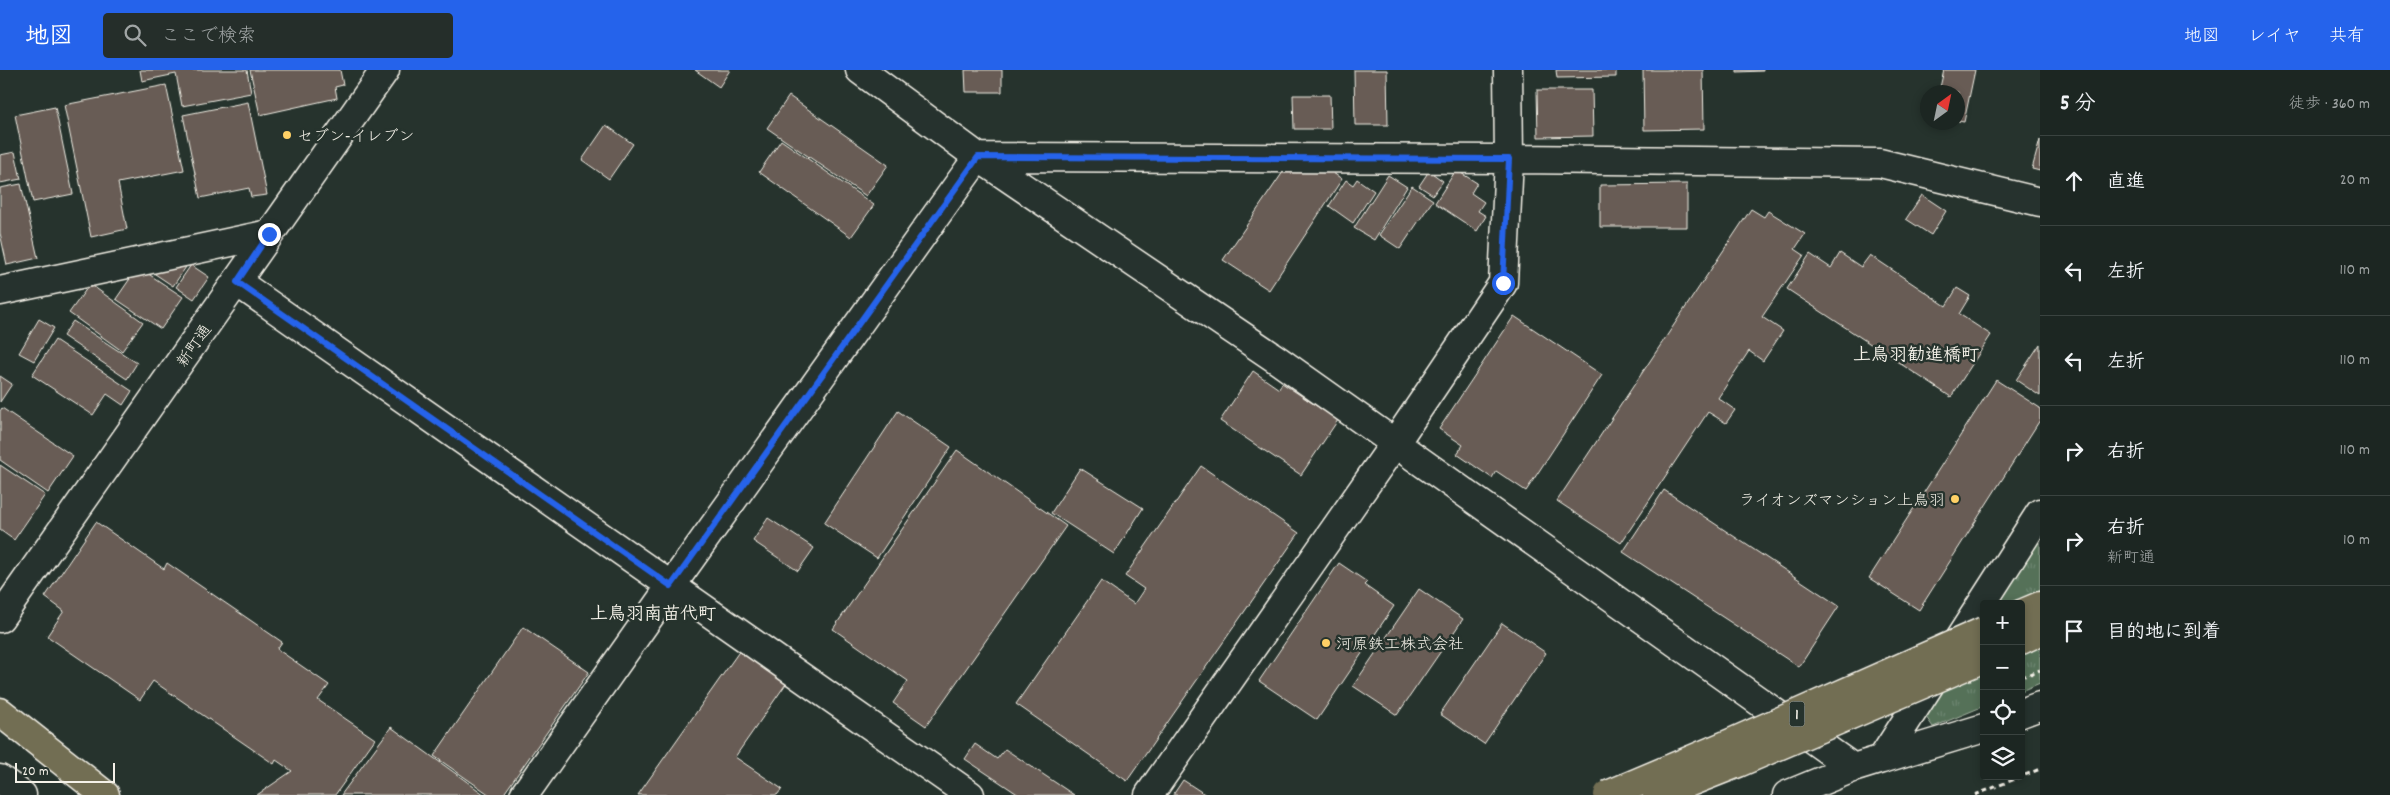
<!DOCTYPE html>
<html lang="ja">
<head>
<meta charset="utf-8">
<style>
  :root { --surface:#1c2622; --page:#252e2a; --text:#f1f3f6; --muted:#a0a5a5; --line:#3a4340; --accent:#2563eb }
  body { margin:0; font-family:Dekko,"Klee One",sans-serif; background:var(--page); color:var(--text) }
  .controls { position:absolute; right:15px; bottom:15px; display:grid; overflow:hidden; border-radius:5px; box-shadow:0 2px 8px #0003 }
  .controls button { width:45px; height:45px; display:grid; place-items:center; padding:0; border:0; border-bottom:1px solid var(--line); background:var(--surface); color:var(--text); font:25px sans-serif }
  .compass { position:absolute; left:1920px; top:15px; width:45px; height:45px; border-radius:50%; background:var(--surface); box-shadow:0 2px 8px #0003; rotate:33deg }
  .scale { position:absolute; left:15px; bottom:12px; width:100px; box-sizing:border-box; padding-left:5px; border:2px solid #f4f1e8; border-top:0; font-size:14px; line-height:18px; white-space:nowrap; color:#f4f1e8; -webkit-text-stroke:4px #26332d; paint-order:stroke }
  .stop { position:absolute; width:15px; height:15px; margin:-11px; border:4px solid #2563eb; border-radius:50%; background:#fff }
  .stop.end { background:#2563eb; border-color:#fff; box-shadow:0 1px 5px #0008 }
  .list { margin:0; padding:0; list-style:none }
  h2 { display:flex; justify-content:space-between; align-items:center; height:65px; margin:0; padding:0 20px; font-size:21px }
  h2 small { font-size:16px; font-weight:400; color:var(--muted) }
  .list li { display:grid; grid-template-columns:32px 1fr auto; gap:15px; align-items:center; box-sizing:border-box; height:90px; padding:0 20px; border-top:1px solid var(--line) }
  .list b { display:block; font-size:19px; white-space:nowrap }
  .list p { margin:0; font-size:16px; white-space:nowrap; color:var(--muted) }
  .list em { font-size:16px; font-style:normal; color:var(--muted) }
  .icon { flex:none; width:28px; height:28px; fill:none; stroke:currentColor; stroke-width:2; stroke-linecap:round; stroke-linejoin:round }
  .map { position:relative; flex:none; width:2040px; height:725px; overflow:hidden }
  header { display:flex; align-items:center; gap:30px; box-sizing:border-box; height:70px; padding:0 25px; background:var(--accent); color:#fff }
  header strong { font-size:24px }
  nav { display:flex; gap:28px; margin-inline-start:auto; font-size:18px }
  .search { width:350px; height:45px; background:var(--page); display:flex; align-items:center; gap:12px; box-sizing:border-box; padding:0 18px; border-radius:5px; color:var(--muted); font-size:19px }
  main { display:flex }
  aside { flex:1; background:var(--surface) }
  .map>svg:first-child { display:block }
  .park { fill:url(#park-tufts); stroke:#a4b1a0 }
  .building { fill:#675c54; stroke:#f4f1e8 }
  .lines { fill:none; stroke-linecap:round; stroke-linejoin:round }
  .street-casing { stroke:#f4f1e8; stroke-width:31 }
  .highway-casing { stroke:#f4f1e8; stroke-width:31 }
  .path { stroke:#f4f1e8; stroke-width:3; stroke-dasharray:5 4; stroke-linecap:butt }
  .street { stroke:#26332d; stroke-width:28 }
  .highway { stroke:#726e52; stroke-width:28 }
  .highway-bridge-casing { stroke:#f4f1e8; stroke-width:31; stroke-linecap:butt }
  .highway-bridge { stroke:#726e52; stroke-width:28 }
  .route { stroke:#2563eb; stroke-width:6 }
  .poi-dot { fill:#ffd166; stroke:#26332d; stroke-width:2 }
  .labels { text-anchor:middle; stroke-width:5; stroke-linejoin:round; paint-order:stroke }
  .shield { fill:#26332d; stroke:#b6b8b0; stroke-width:1 }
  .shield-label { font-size:15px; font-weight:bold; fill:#f4f1e8 }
  .poi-label { font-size:16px; fill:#f4f1e8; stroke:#26332d; text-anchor:start }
  .street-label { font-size:16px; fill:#f4f1e8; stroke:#26332d }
  .neighbourhood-label { font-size:18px; font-weight:bold; fill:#f4f1e8; stroke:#26332d }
</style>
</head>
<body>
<header>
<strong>地図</strong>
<div class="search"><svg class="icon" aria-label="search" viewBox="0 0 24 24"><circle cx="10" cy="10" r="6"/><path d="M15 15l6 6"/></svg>ここで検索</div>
<nav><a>地図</a><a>レイヤ</a><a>共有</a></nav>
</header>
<main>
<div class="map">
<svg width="2040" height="725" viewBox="0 0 2040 725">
  <defs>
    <pattern id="park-tufts" width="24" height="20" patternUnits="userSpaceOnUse" patternTransform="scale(1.25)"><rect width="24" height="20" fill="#547159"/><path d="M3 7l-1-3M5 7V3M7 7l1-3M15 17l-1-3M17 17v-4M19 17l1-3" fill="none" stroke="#6d8671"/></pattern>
  </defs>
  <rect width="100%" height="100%" fill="#26332d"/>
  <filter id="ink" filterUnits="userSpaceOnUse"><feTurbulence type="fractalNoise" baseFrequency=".02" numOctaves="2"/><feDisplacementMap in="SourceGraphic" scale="10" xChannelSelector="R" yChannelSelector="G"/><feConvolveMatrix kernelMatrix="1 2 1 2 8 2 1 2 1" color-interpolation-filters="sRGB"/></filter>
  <g filter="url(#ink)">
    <!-- park -->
    <path class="park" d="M 2040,458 L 2040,613 L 2021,621 L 2021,534 L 1992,534 Z
      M 1984,548 L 1984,636 L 1933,657 L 1924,644 Z"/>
    <!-- building -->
    <path class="building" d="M 140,0 L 247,0 L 251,23 L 182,36 L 176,4 L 142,11 Z
      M 250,0 L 340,0 L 343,15 L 335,17 L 337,28 L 260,45 Z
      M 695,0 L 730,0 L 719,17 Z
      M 965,0 L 1002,0 L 1002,22 L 966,22 Z
      M 1354,0 L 1387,0 L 1388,55 L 1355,55 Z
      M 1556,0 L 1616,0 L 1616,7 L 1557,8 Z
      M 1643,0 L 1703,0 L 1704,59 L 1644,60 Z
      M 1737,0 L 1763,0 L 1763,1 L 1737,2 Z
      M 1944,0 L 1975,0 L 1964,52 L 1958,51 L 1958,22 L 1939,22 Z
      M 166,15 L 184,100 L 118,113 L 127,159 L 91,167 L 64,35 Z
      M 1537,20 L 1592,20 L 1593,66 L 1538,67 Z
      M 1293,25 L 1330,25 L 1331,59 L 1294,59 Z
      M 789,26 L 888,95 L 866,126 L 767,58 Z
      M 248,32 L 267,125 L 251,127 L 249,118 L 200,128 L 183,45 Z
      M 55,37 L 73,124 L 33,132 L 15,45 Z
      M 606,55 L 633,74 L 609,109 L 582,90 Z
      M 781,70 L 874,135 L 851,167 L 759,102 Z
      M 2040,70 L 2040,101 L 2032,99 Z
      M 15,82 L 21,109 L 0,113 L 0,85 Z
      M 1327,99 L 1342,109 L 1269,220 L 1223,190 L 1283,102 Z
      M 1456,100 L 1477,113 L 1471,123 L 1484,132 L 1478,141 L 1486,146 L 1477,161 L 1435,133 Z
      M 1429,101 L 1443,111 L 1433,125 L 1419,116 Z
      M 1388,105 L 1407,117 L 1374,170 L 1354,158 Z
      M 1357,109 L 1374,121 L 1353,153 L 1329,136 L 1346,110 L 1353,115 Z
      M 21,114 L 38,188 L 7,195 L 0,163 L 0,118 Z
      M 1687,114 L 1687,157 L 1600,157 L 1600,115 Z
      M 1412,116 L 1433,130 L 1400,179 L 1379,165 Z
      M 1922,125 L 1946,141 L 1931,165 L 1906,149 Z
      M 1751,139 L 1764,147 L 1768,141 L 1805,164 L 1795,179 L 1804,185 L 1762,247 L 1783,261 L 1763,291 L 1749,281 L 1718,328 L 1735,340 L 1726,353 L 1708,342 L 1621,473 L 1557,431 Z
      M 1840,183 L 1861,197 L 1870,185 L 1946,236 L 1957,218 L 1970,226 L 1959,244 L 1991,265 L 1951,327 L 1787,219 L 1810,184 L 1831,198 Z
      M 188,194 L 173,216 L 149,200 Z
      M 191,195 L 209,207 L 194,229 L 176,217 Z
      M 138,197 L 183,227 L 161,259 L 116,229 Z
      M 90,214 L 143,252 L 122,281 L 69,243 Z
      M 1514,246 L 1602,305 L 1526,421 L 1496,401 L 1492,408 L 1457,384 L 1463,375 L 1439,359 Z
      M 39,249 L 54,258 L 34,291 L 19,283 Z
      M 73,251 L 137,293 L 127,309 L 63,266 Z
      M 55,270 L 132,321 L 123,335 L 107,324 L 93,345 L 32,305 Z
      M 2040,274 L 2040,326 L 2016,310 Z
      M 1253,301 L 1279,319 L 1282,313 L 1338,350 L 1301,405 L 1220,351 Z
      M 0,306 L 12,314 L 0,332 Z
      M 1996,310 L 2040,338 L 2040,350 L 1919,540 L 1869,508 Z
      M 2,338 L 73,386 L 48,423 L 0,390 L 0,341 Z
      M 898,341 L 951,377 L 877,488 L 824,453 Z
      M 957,380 L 1066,456 L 926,656 L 893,633 L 908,611 L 833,559 Z
      M 0,395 L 45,425 L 14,470 L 0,460 Z
      M 1201,396 L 1299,463 L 1127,711 L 1016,634 L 1101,511 L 1134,534 L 1144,519 L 1125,506 Z
      M 1080,398 L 1143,438 L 1114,484 L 1051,443 Z
      M 1664,420 L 1839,536 L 1799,597 L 1623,482 Z
      M 768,448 L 814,478 L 798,501 L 753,471 Z
      M 96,452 L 164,499 L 167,493 L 282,572 L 277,579 L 329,615 L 318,630 L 375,669 L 335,725 L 257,725 L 292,701 L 276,690 L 274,694 L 153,611 L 140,630 L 47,566 L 64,541 L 45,527 Z
      M 1339,493 L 1367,512 L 1364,515 L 1394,536 L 1317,650 L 1259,611 Z
      M 1419,519 L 1463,549 L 1397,645 L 1353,616 Z
      M 1502,553 L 1546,583 L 1484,674 L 1440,644 Z
      M 523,557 L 589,602 L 503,725 L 490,725 L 434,686 Z
      M 743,576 L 790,608 L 735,687 L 782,719 L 777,725 L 638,725 Z
      M 391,657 L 459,706 L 485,725 L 341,725 Z
      M 975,674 L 997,689 L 1005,679 L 1074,725 L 1019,725 L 965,689 Z
      M 1183,710 L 1206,725 L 1173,725 Z"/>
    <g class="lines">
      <!-- street casing -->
      <g class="street-casing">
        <path id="street" d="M 860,0 L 978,87 L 1279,291 L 1853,698
          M 978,87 L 1509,89 L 1880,93 L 2040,132
          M 237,212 L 970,725
          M 0,221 L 269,164
          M 0,548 L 385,0
          M 2021,643 L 2040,636
          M 1882,689 L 1984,658
          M 0,709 L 22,725
          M 524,725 L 671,516 L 978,87
          M 1149,725 L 1395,373 L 1503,213 L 1509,89 L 1508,0
          M 1787,725 L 1853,698 L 1882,689 L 2040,443"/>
      </g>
      <!-- highway casing -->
      <g class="highway-casing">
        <path id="highway" d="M 2021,544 L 2040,536
          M 2021,570 L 2040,561
          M 0,642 L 105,725"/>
      </g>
      <!-- path -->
      <path class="path" d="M 2021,605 L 2026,606 L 2040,600
        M 1975,725 L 2040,699"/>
      <!-- street -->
      <use href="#street" class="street"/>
      <!-- highway -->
      <use href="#highway" class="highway"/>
      <!-- highway-bridge casing -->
      <g class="highway-bridge-casing">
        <path id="highway-bridge" d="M 1608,725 L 1731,673 L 1984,561
          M 1657,725 L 1738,693 L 1984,588"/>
      </g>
      <!-- highway-bridge -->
      <use href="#highway-bridge" class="highway-bridge"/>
    </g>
  </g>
  <g class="lines" filter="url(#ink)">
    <!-- route -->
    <path class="route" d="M 269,164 L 237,212 L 671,516 L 978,87 L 1509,89 L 1503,213"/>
  </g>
  <!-- markers -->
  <g class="poi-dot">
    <circle cx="287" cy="65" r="5"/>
    <circle cx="1955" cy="429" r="5"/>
    <circle cx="1326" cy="573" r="5"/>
  </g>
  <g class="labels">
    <!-- shield labels -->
    <rect class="shield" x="1789.5" y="631.5" width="15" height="25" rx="4"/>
    <g class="shield-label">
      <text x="1797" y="649">1</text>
    </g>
    <!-- poi labels -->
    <g class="poi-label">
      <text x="297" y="71">セブン-イレブン</text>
      <text x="1945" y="435" text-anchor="end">ライオンズマンション上鳥羽</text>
      <text x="1336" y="579">河原鉄工株式会社</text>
    </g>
    <!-- street labels -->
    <g class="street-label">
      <text transform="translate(193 275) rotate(-55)" y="6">新町通</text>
    </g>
    <!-- neighbourhood labels -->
    <g class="neighbourhood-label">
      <text x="1916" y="290">上鳥羽勧進橋町</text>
      <text x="653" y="549">上鳥羽南苗代町</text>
    </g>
  </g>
</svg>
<div class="controls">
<button>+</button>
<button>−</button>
<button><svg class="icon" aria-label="locate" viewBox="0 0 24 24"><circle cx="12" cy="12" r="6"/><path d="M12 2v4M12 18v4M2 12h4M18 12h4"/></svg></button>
<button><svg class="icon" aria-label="layers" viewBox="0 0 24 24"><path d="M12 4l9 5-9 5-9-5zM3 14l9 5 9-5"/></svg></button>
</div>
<svg class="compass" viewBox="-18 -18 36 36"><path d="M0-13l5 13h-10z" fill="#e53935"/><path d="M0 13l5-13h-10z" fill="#a0a5a5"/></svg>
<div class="scale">20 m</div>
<div class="stop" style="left:1503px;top:213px"></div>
<div class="stop end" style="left:269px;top:164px"></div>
</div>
<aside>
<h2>5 分<small>徒歩 · 360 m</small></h2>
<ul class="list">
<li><svg class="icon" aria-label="ahead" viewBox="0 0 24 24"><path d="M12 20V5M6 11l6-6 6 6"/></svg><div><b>直進</b></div><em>20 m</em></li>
<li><svg class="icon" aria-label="left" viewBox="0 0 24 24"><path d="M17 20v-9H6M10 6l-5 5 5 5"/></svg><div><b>左折</b></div><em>110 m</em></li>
<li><svg class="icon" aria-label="left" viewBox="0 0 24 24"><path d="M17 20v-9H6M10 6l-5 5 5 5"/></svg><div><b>左折</b></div><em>110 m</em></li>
<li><svg class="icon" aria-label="right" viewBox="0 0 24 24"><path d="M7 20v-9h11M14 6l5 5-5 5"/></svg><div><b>右折</b></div><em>110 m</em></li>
<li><svg class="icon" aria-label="right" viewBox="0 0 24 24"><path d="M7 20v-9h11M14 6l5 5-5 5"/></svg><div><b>右折</b><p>新町通</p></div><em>10 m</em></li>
<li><svg class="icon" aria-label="arrive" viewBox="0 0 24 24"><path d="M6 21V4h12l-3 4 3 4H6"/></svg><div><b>目的地に到着</b></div></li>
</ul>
</aside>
</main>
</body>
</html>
